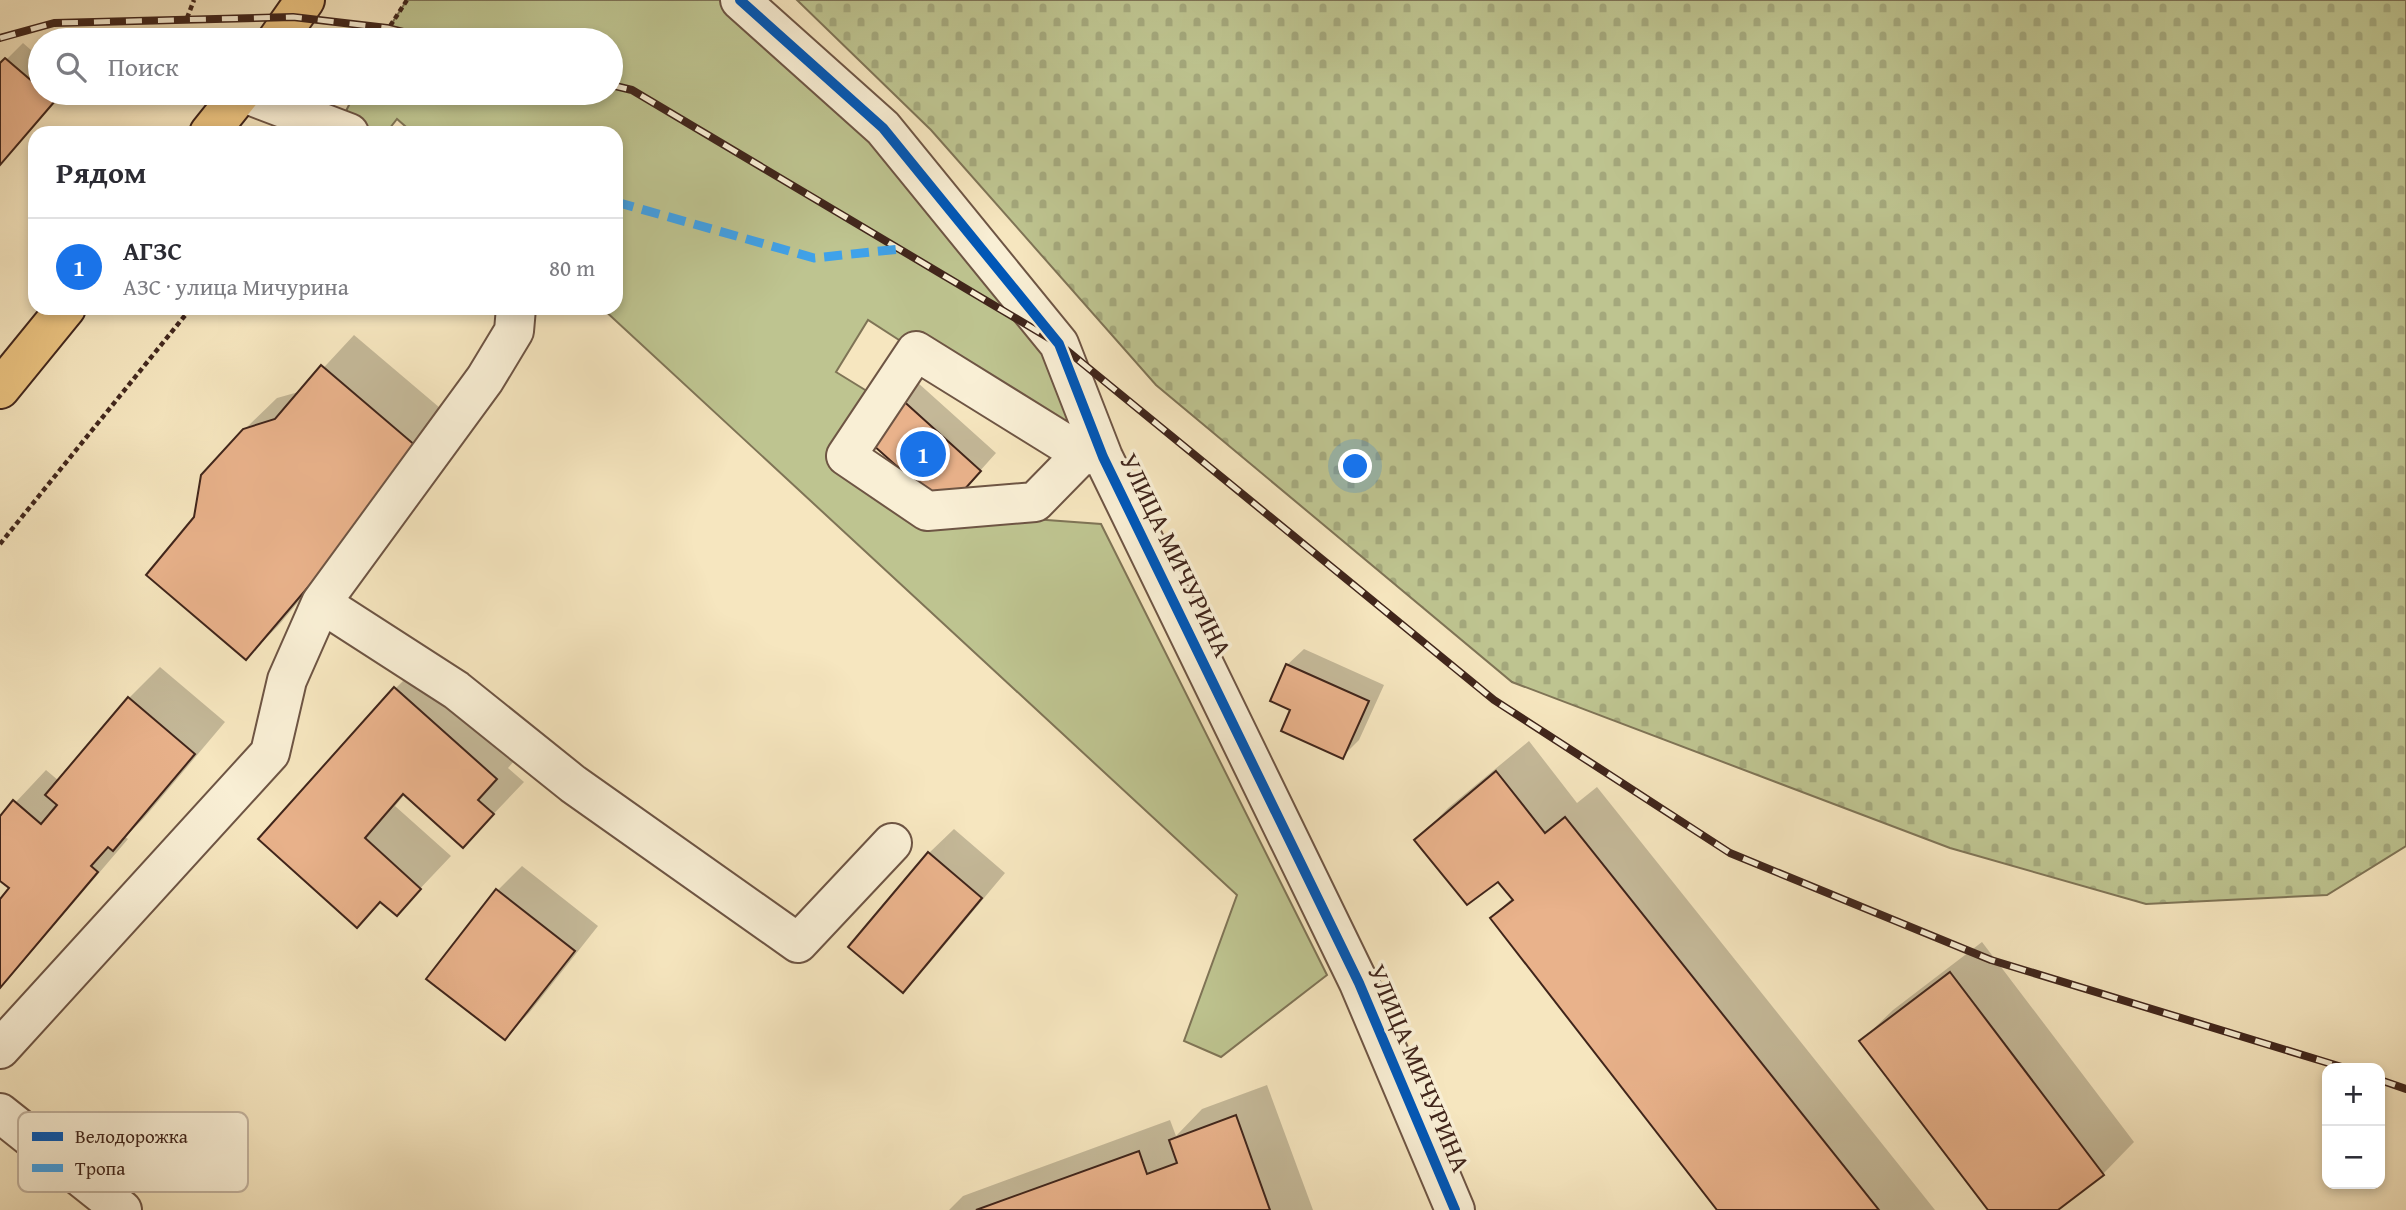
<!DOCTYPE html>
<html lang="ru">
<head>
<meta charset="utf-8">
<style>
  :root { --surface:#fff; --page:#f7f7f7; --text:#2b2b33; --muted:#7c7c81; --line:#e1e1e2; --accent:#1a73e8 }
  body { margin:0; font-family:"Gentium Book Plus",serif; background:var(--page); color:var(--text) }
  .controls { position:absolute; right:21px; bottom:21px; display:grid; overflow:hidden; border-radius:14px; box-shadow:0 4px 10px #0003 }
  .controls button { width:63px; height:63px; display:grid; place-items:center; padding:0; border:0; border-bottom:2px solid var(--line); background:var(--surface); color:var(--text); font:35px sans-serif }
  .you { position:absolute; left:1356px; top:467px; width:24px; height:24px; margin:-18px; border:5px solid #fff; border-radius:50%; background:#1a73e8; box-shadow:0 0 0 10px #1a73e833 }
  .badge { display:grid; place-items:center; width:46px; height:46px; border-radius:50%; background:var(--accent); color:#fff; font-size:23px; font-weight:700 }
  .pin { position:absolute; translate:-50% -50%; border:4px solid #fff; box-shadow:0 2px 7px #0006 }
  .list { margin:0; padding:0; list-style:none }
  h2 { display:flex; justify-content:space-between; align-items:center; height:91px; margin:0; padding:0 28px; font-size:30px }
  h2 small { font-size:23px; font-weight:400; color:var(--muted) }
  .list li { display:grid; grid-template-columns:46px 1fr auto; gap:21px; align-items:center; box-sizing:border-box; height:98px; padding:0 28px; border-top:2px solid var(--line) }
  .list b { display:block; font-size:26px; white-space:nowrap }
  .list p { margin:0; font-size:23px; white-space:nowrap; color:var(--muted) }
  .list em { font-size:23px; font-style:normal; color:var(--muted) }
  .icon { flex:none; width:38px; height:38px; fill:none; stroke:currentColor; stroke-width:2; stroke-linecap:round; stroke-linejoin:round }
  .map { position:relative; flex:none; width:2406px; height:1210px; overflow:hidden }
  .search { position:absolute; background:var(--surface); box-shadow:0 4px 10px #0003; left:28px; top:28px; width:595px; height:77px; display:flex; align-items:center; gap:18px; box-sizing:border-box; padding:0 24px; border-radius:38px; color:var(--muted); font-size:26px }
  .panel { position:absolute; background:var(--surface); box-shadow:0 4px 10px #0003; left:28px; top:126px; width:595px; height:189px; border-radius:21px }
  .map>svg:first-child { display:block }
  .green { fill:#bec490; stroke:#7f7456; stroke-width:2 }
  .cemetery { fill:url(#cemetery-stones); stroke:#7f7456; stroke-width:2 }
  .shadow { fill:#0003 }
  .building { fill:#e9b28b; stroke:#40251b; stroke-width:2 }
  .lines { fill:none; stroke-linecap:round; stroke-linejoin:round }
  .minor-casing { stroke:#6e5544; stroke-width:42 }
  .major-casing { stroke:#40251b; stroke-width:42 }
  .path { stroke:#40251b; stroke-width:4.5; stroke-dasharray:5 3.5; stroke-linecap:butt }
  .minor { stroke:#f9efd5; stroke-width:38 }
  .major { stroke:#ebc380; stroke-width:38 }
  .rail-casing { stroke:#40251b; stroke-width:8 }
  .rail { stroke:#f9efd5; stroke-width:5; stroke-dasharray:16; stroke-linecap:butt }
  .quiet { stroke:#3fa2ea; stroke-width:9; stroke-dasharray:18 9; stroke-linecap:butt }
  .cycleway-casing { stroke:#f9efd5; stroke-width:15 }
  .cycleway { stroke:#0057b8; stroke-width:10 }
  .labels { text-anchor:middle; stroke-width:7; stroke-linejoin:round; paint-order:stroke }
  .street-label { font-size:26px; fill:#40251b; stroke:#f9efd5 }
  .key { fill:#f9efd5; stroke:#c2b29d; stroke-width:2 }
  .key-label { font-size:19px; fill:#40251b }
</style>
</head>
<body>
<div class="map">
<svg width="2406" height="1210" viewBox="0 0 2406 1210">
  <defs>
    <pattern id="cemetery-stones" width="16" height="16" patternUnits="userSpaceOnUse" patternTransform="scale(1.75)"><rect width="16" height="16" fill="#bec490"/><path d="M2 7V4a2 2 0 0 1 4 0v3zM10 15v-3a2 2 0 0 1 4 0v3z" fill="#a4a87c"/></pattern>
  </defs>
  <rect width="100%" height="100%" fill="#f6e6bf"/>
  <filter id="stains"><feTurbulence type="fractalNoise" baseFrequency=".00286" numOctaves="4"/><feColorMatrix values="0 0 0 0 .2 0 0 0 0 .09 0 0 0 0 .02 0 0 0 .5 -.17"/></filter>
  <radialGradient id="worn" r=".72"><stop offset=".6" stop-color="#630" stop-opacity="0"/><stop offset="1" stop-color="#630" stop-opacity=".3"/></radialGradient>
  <!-- green -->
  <path class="green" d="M 407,0 L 740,0 L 1059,344 L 1103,457 L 916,351 L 868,320 L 836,372 L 883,401 L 847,456 L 927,511 L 1101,524 L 1327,975 L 1221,1057 L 1184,1041 L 1237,895 L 602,308 L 616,308 L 616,133 L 413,133 L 397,119 L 386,133 L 349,133 L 337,129 L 355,93 L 611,93 L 611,40 L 381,40 Z"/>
  <!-- cemetery -->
  <path class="cemetery" d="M 797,0 L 2406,0 L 2406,846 L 2327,895 L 2146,904 L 1950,848 L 1512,682 L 1156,385 L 931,130 Z"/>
  <!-- shadow -->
  <path class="shadow" d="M 23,43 L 40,58 L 40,93 L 62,93 L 0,163 L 0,66 Z
    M 354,335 L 453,419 L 278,626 L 246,658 L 196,518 L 244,430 L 277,398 L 302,391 Z
    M 917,382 L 996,453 L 962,491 L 867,436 Z
    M 1304,649 L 1384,685 L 1359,740 L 1342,757 L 1293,709 L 1287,665 Z
    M 427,657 L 527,746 L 508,768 L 524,782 L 463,846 L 405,794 L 395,806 L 451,856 L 396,914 L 382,901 L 357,926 L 260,839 L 396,688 Z
    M 160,667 L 225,722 L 144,818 L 125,837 L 128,839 L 0,989 L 0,897 L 2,899 L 11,888 L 0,878 L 0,819 L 46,770 L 59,781 L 129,698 Z
    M 1529,741 L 1577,803 L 1597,787 L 1935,1210 L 1719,1210 L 1492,918 L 1513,897 L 1499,880 L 1417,840 L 1448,808 Z
    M 954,829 L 1005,873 L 927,966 L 903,991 L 850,947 L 929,853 Z
    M 522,866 L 598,926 L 529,1013 L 505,1038 L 497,891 Z
    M 1982,942 L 2134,1142 L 2103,1174 L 2055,1210 L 1990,1210 L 1861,1041 L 1893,1010 Z
    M 1267,1085 L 1313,1210 L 949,1210 L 963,1196 L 1170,1120 L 1176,1136 L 1202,1109 Z"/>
  <!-- building -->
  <path class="building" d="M 5,58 L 40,88 L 40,93 L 46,93 L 55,101 L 0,165 L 0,63 Z
    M 321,365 L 423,452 L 246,660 L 146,575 L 194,517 L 201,475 L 243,429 L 275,419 Z
    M 899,397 L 981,471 L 946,510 L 864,437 Z
    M 1286,664 L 1369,701 L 1343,759 L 1281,731 L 1290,710 L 1270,701 Z
    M 394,687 L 497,779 L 478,800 L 494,814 L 463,848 L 403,794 L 365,838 L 421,889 L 397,916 L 380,902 L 357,928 L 258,839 Z
    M 128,697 L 195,754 L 113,851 L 108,847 L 91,866 L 98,872 L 0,988 L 0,899 L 9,888 L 0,881 L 0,816 L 13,800 L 41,824 L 57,805 L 45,795 Z
    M 1496,771 L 1545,833 L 1565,817 L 1879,1210 L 1717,1210 L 1490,918 L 1513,900 L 1498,882 L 1467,905 L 1414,840 Z
    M 928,852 L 982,898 L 903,993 L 848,947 Z
    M 496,889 L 575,951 L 505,1040 L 426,979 Z
    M 1950,972 L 2104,1175 L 2058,1210 L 1988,1210 L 1859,1041 Z
    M 1236,1115 L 1270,1210 L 976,1210 L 1139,1151 L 1147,1174 L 1177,1163 L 1169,1140 Z"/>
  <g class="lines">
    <!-- minor casing -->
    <g class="minor-casing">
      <path id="minor" d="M 740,0 L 883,128 L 1059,344 L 1103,457 L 1359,983 L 1455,1210
        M 244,93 L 349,133
        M 1082,454 L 1035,502 L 927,511 L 846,456 L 916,351 L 1082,454 L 1103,457
        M 321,603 L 456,690 L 573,784 L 798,943 L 892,843
        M 0,1049 L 270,753 L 287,680 L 321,603 L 485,379 L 514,331 L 516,308
        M 0,1113 L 122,1210"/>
    </g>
    <!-- major casing -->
    <g class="major-casing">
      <path id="major" d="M 277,40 L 305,0
        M 209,133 L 241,93
        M 0,389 L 66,308"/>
    </g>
    <!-- path -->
    <path class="path" d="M 187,18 L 194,0
      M 381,40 L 407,0
      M 0,544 L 191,308"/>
    <!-- minor -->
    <use href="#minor" class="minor"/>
    <!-- major -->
    <use href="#major" class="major"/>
    <!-- rail casing -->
    <g class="rail-casing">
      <path id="rail" d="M 0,38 L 54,23 L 293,17 L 387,28 L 435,40
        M 611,85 L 632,90 L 1059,344 L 1494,700 L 1730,853 L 1991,960 L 2345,1068
        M 2380,1080 L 2406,1089"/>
    </g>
    <!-- rail -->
    <use href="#rail" class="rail"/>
    <!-- quiet -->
    <path class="quiet" d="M 616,202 L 814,258 L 900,249"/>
    <!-- cycleway casing -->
    <g class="cycleway-casing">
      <path id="cycleway" d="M 740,0 L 883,128 L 1059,344 L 1103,457 L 1359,983 L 1455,1210"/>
    </g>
    <!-- cycleway -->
    <use href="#cycleway" class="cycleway"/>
  </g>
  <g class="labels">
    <!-- street labels -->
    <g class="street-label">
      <text transform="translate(1176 555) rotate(64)" y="9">УЛИЦА МИЧУРИНА</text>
      <text transform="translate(1419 1068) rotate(67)" y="9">УЛИЦА МИЧУРИНА</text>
    </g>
  </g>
  <!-- legend -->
  <rect x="18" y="1112" width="230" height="80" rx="10" class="key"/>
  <rect x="32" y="1132" width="31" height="9" fill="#0057b8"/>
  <rect x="32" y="1164" width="31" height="8" fill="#3fa2ea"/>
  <g class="key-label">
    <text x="75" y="1143">Велодорожка</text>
    <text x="75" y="1175">Тропа</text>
  </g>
  <rect width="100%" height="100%" filter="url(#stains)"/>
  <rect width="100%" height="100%" fill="url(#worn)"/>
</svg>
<div class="controls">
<button>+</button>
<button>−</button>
</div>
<div class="you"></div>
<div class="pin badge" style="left:923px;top:454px">1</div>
<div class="search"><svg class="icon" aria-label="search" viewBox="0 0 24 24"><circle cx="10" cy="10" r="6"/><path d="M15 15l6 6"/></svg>Поиск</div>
<section class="panel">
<h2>Рядом<small></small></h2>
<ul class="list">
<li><span class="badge">1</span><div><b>АГЗС</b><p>АЗС · улица Мичурина</p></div><em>80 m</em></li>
</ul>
</section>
</div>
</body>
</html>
